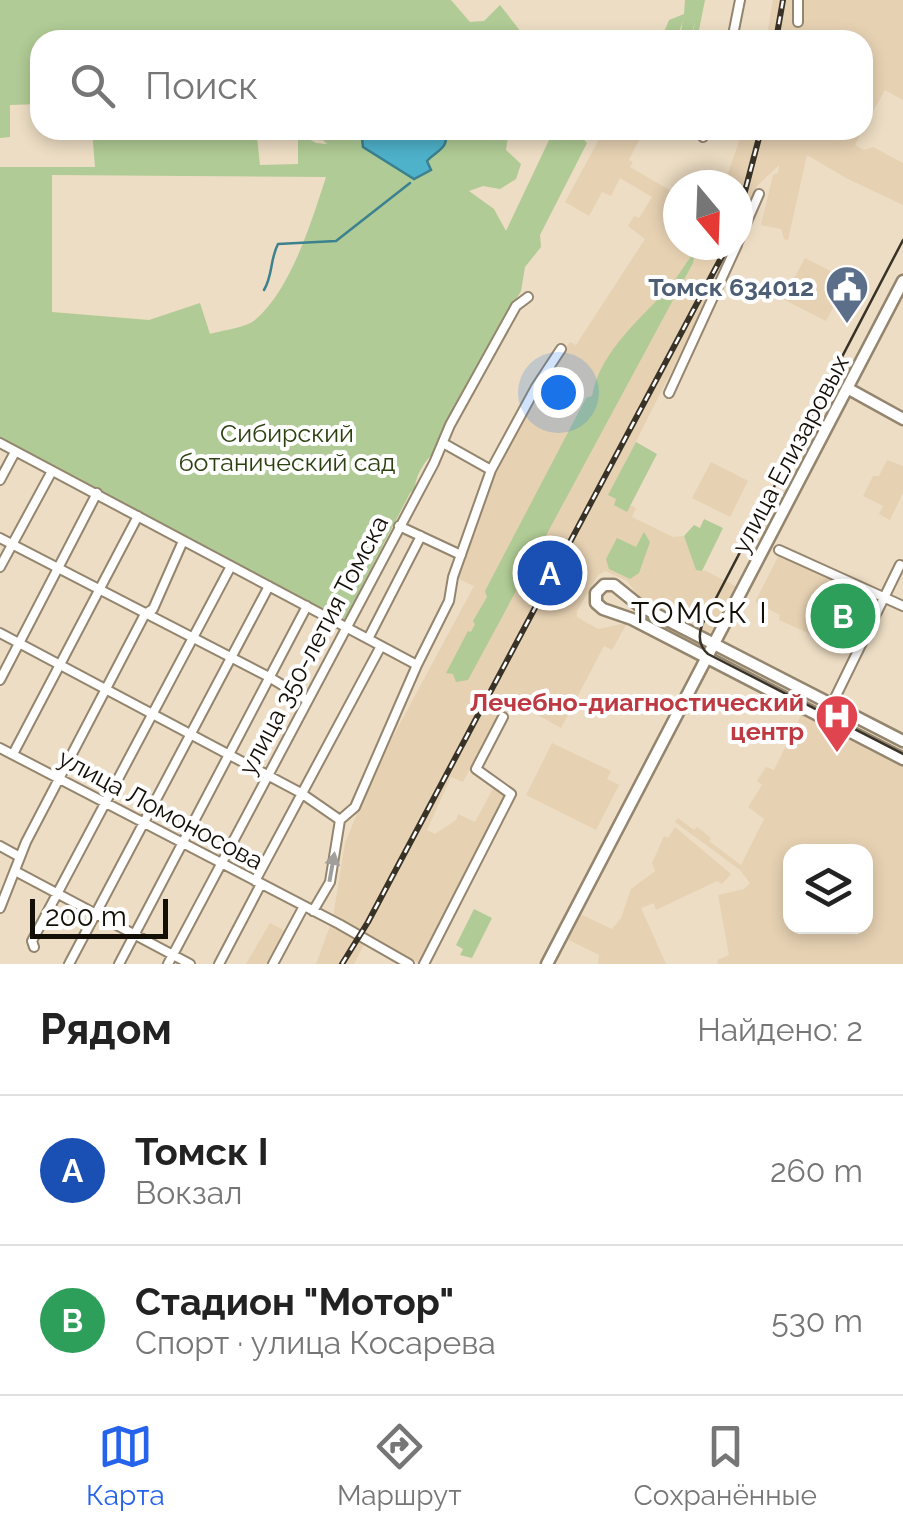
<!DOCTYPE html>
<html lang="ru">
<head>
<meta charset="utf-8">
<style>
  :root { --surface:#fff; --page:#f2f2f2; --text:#222; --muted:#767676; --line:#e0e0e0; --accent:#2563eb }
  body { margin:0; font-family:Raleway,sans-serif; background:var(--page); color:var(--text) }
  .controls { position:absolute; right:30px; bottom:30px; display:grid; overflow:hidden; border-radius:20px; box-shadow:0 5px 15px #0003 }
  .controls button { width:90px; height:90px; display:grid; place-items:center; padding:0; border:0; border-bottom:2px solid var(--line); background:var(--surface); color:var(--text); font:50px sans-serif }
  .compass { position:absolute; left:663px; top:170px; width:90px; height:90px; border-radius:50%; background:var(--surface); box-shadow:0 5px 15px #0003; rotate:161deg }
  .scale { position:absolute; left:30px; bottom:25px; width:138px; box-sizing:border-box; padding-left:10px; border:5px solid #130e06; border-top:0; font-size:28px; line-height:35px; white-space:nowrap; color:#130e06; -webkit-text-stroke:8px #fff; paint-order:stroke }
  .you { position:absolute; left:558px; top:392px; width:35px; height:35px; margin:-25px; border:8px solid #fff; border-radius:50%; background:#1a73e8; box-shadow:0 0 0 15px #1a73e833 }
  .badge { display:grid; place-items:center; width:65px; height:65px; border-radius:50%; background:var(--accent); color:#fff; font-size:32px; font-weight:700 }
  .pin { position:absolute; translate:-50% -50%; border:5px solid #fff; box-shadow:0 2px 10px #0006 }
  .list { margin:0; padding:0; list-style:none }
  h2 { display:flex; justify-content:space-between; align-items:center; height:130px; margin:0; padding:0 40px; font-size:42px }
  h2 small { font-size:32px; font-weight:400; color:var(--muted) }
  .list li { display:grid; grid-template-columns:65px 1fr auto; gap:30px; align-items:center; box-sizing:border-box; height:150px; padding:0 40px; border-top:2px solid var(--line) }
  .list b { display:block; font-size:38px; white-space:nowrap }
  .list p { margin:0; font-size:32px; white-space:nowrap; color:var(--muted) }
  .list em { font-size:32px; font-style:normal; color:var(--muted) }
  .icon { flex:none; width:55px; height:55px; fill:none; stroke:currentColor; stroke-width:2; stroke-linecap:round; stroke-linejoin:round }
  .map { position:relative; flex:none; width:903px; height:964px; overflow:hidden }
  .search { position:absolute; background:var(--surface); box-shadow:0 5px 15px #0003; left:30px; right:30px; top:30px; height:110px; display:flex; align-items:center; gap:25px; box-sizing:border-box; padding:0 35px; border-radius:30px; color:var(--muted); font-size:38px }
  .sheet { height:430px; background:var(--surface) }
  nav { display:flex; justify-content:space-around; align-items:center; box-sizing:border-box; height:140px; border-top:2px solid var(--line); background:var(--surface); font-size:28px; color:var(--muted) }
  nav a { display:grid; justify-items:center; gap:5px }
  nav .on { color:var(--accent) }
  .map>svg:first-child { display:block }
  .built { fill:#e6d1b2; fill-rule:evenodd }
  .green { fill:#b0cb95; fill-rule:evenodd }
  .water { fill:#4eb2ca; stroke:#3c818f; stroke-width:2.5 }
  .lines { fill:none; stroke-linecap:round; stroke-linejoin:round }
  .stream { stroke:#3c818f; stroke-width:2.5 }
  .minor-casing { stroke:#94856e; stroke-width:12 }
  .major-casing { stroke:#94856e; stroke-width:15 }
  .minor { stroke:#fff; stroke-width:8 }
  .major { stroke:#fff; stroke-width:10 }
  .tram { stroke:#393227; stroke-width:2.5 }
  .rail-casing { stroke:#393227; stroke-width:6 }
  .rail { stroke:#fff; stroke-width:2.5; stroke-dasharray:8; stroke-linecap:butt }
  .oneway { fill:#a19f9b }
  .labels { text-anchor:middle; stroke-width:8; stroke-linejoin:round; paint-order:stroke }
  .service-label { font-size:25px; font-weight:bold; fill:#4e5e75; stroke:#fff; text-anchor:end }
  .park-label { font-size:25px; fill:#2c4110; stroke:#fff }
  .street-label { font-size:25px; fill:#130e06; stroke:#fff }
  .health-label { font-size:25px; font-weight:bold; fill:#be3a42; stroke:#fff; text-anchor:end }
  .quarter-label { font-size:30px; letter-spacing:2.5px; fill:#130e06; stroke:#fff }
</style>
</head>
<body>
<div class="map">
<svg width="903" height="964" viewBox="0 0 903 964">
  <rect width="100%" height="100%" fill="#edddc4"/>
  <!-- built -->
  <path class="built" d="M 773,0 L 903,0 L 903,100 L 885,90 L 863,129 L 863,40 L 766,40 Z
    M 604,130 L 624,130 L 641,136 L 629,160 L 633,162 L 630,167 L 678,195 L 678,245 L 735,245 L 609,495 L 636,508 L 632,517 L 673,537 L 684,536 L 696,570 L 706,571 L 737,587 L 711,632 L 706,635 L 644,604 L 627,581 L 605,571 L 598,575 L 577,611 L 577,617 L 598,629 L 627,623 L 612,650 L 604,646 L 561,728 L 525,708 L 523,710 L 515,706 L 511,714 L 501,710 L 463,782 L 451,777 L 427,830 L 435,834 L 456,820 L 458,814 L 475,822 L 495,785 L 507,795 L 421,964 L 333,917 L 345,843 L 375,770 L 474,586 L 455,577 L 492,471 L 536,388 L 570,342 L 576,345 L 645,239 L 628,226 L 634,216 L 639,218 L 652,197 L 620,178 L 611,196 L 602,192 L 589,216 L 565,202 Z
    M 743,130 L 862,130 L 855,145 L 864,150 L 873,147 L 903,163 L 903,205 L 846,178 L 807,155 L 788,240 L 784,239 L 781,229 L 761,225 L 773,175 L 778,173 L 779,165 L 757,186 L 738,238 L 738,185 L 724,185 Z
    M 805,258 L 848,280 L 826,321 L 783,299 Z
    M 887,460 L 903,466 L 903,493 L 890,520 L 879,514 L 883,506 L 863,496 L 873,476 L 879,476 Z
    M 711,462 L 748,481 L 730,517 L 692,498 Z
    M 780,553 L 874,601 L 849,651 L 779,620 L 780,615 L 755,602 Z
    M 803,711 L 903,763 L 903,964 L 718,964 L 717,960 L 729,955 L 718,895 L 744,889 L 750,883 L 740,870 L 675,822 L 678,818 L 694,830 L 697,827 L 711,838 L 709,841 L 741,865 L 764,819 L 748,807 L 762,785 L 757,781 L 766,767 L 774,770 ZM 790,852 L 866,852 L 866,926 L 790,926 Z
    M 552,743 L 611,771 L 607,779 L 619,785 L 596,830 L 526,795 Z
    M 675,827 L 731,874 L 722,884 L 717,881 L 656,910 L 654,903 L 641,908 L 666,964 L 598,964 L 599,955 L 567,939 L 580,914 L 612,929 L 621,918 L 631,889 L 655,871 L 652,863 L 657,852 L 664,836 L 668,838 Z
    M 270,923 L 287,932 L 271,964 L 246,964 Z
    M 331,923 L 365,943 L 354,964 L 316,964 Z"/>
  <!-- green -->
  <path class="green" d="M 0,0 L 451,0 L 470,22 L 484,21 L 500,5 L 521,32 L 517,40 L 40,40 L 40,104 L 10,105 L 10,137 L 0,138 Z
    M 685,0 L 705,0 L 697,40 L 681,40 L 692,39 L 695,22 L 691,37 L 680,35 L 683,21 L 679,32 L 665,30 L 669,20 L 684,14 Z
    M 92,130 L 245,130 L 246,137 L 257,137 L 260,165 L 298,164 L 298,133 L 316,143 L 327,144 L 313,130 L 509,130 L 506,150 L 521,164 L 516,179 L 500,189 L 483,186 L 469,191 L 494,209 L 506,231 L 550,138 L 549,130 L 576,130 L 587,143 L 540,235 L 541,247 L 525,267 L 521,291 L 474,371 L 435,452 C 425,460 415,476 415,489 L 410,493 L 343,623 L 0,441 L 0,167 L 95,167 ZM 52,175 L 326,177 C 312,220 291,290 255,320 C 245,328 223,330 210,334 L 200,303 L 149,320 L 52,312 Z
    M 695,252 L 693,263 L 468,680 L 456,682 L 453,674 L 446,673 L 468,631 L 471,632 L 475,624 L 473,621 L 487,597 L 485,591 L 586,398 L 592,396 C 600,351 642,318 671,285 C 679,275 686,262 695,252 Z
    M 636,442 L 657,454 L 627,512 L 614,505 L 616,499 L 608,495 Z
    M 704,519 L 723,528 L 702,571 L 696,570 L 684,536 L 694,525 L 700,528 Z
    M 644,532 L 650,542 L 639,573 L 630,579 L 609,569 L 606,559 L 617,538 L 636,547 Z
    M 837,582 L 874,601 L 849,651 L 812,632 Z
    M 474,909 L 492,918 L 472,958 L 460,955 L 463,949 L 456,945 Z"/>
  <!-- water -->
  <path class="water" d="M 361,130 L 444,130 C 451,148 437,150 427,161 L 431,170 L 414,179 L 363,147 Z"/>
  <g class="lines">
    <!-- stream -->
    <path class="stream" d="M 264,290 C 273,275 270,259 278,244 L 336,241 L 410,183"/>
    <!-- minor casing -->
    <g class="minor-casing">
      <path id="minor" d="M 798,0 L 798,22
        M 732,40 L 740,0
        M 703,137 L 706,130
        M 738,242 L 759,194
        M 669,393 L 737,245
        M 0,443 L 417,665
        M 443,443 L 491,470
        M 0,480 L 15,452
        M 399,526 L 461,555
        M 0,538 L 269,677 L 307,700
        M 779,550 L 903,606
        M 0,567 L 52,471
        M 0,633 L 301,793 L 340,820
        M 369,637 L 421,536
        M 0,680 L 97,493
        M 832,704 L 900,565
        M 0,748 L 339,924 L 409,964
        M 13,754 L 138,516
        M 0,846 L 20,857
        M 15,871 L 190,964
        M 255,881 L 381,646
        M 0,908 L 26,842 L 145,614 L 153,609 L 183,541
        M 313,911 L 330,882 L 340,820 L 355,807 L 417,665 L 449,601 L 453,577 L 491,470 L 536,387 L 561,349
        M 34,947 L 32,941 L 231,566
        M 69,964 L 269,586
        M 119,964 L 307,606
        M 168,964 L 434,463 L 450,425 L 516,306 L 528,297
        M 219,964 L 261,884
        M 273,964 L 304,906
        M 424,964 L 511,794 L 476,769 L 503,717"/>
    </g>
    <!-- major casing -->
    <g class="major-casing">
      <path id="major" d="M 847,388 L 903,419
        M 903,741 L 640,606 L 614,585 L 604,585 L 596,593 L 596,603 L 603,609 L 632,619 L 903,759
        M 547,964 L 903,281"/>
    </g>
    <!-- minor -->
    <use href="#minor" class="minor"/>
    <!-- major -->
    <use href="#major" class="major"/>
    <!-- tram -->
    <path class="tram" d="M 903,240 L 702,625 C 698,636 699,646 708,654 L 903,754"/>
    <!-- rail casing -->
    <g class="rail-casing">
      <path id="rail" d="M 776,40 L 783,0
        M 738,218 L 761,130
        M 342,964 L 368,922 L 728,245"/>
    </g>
    <!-- rail -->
    <use href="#rail" class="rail"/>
  </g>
  <!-- one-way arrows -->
  <defs><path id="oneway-solid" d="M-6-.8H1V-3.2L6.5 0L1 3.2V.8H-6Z" transform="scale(2.5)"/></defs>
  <use class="oneway" href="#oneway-solid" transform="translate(332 867) rotate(-80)"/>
  <!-- icons -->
  <defs>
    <g id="civic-pin" transform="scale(2.25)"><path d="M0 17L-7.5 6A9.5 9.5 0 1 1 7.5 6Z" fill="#5c6f8a" stroke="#fff"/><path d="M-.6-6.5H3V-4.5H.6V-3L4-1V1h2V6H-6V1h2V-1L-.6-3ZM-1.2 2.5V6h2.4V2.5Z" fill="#fff"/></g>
    <g id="hospital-pin" transform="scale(2.25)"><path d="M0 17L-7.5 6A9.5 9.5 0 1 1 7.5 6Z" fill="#e0444e" stroke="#fff"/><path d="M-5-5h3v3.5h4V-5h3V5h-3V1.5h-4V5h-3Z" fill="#fff"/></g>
  </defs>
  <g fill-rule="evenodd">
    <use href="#civic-pin" x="847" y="287"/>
    <use href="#hospital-pin" x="837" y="716"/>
  </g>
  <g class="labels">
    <!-- service labels -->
    <g class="service-label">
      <text x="814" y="296">Томск 634012</text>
    </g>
    <!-- park labels -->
    <g class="park-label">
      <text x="287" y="442">Сибирский<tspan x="287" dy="29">ботанический сад</tspan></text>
    </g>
    <!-- street labels -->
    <g class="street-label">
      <text transform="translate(790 454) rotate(-62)" y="9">улица Елизаровых</text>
      <text transform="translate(313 645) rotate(-62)" y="9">улица 350-летия Томска</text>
      <text transform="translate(161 809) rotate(28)" y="9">улица Ломоносова</text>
    </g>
    <!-- health labels -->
    <g class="health-label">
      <text x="804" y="711">Лечебно-диагностический<tspan x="804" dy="29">центр</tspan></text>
    </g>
    <!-- quarter labels -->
    <g class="quarter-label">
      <text x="700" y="623">ТОМСК I</text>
    </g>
  </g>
</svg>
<div class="controls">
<button><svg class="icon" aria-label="layers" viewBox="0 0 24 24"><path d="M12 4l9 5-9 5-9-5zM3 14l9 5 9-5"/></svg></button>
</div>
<svg class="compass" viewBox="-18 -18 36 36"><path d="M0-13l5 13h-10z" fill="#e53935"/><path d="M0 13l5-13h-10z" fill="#767676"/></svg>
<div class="scale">200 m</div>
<div class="you"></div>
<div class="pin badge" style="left:550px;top:573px;background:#1a4fb4">A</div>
<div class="pin badge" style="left:843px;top:616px;background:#2e9e5b">B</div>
<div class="search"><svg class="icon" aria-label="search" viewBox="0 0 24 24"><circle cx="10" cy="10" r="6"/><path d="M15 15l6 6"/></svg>Поиск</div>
</div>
<section class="sheet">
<h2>Рядом<small>Найдено: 2</small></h2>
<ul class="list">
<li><span class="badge" style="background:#1a4fb4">A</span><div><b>Томск I</b><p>Вокзал</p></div><em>260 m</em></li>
<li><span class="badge" style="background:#2e9e5b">B</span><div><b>Стадион &quot;Мотор&quot;</b><p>Спорт · улица Косарева</p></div><em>530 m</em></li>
</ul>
</section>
<nav>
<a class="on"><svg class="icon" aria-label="map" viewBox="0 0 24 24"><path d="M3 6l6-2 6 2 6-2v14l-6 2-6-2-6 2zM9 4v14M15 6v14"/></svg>Карта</a>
<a><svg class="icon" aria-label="directions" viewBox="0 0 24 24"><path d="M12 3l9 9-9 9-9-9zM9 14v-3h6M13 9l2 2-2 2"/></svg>Маршрут</a>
<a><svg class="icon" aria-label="saved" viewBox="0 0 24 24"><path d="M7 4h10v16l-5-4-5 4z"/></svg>Сохранённые</a>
</nav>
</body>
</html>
